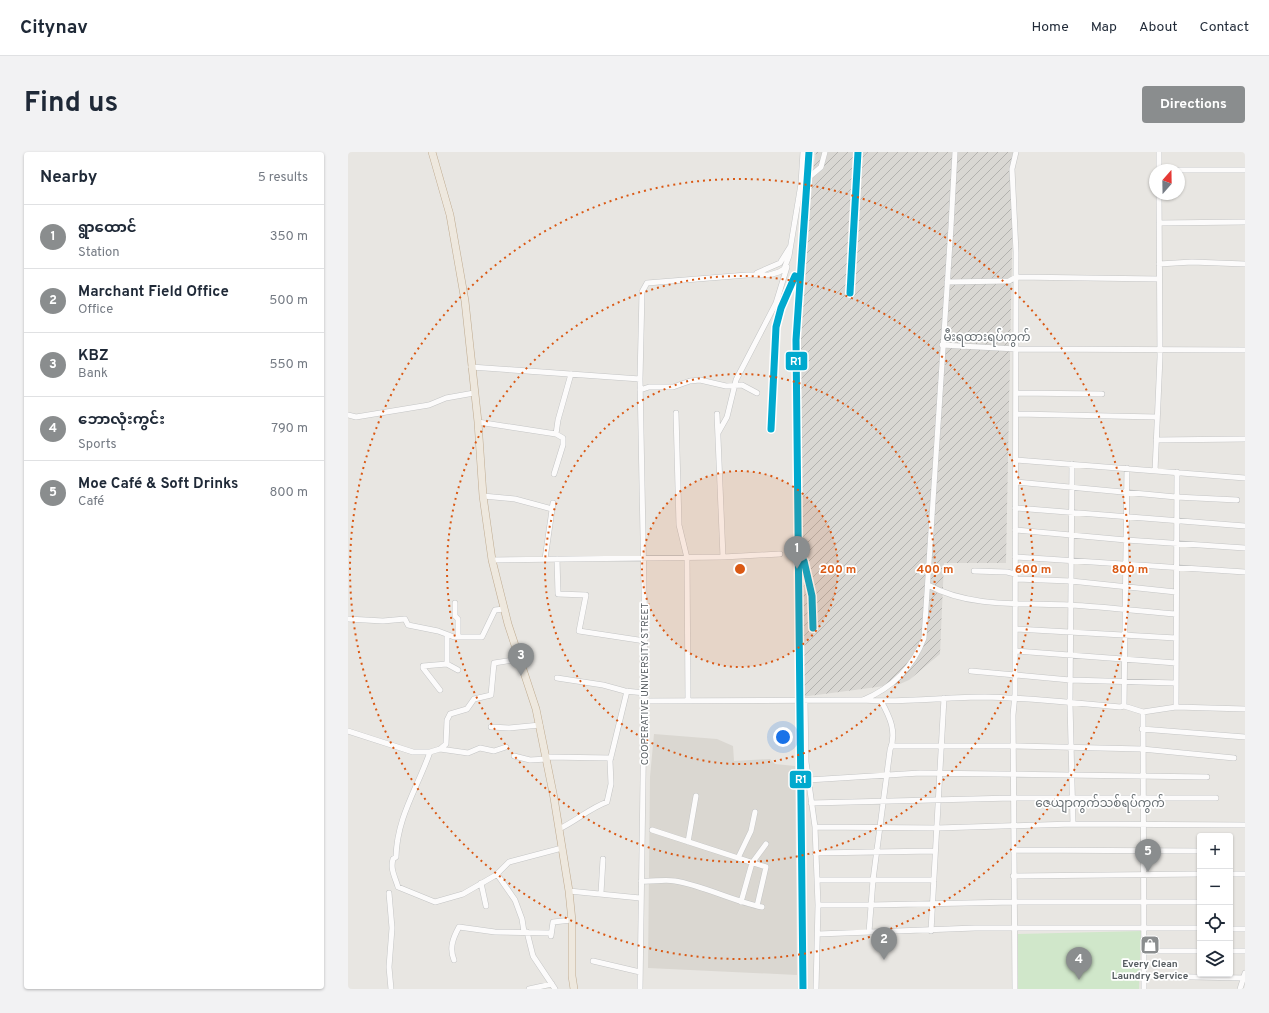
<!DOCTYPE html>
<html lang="en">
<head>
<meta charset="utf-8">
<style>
  :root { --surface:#fff; --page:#f2f2f3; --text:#1f2937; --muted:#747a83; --line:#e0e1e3; --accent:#8a8d8e }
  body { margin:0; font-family:Overpass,"Noto Sans Myanmar",sans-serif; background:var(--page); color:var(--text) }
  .controls { position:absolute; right:12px; bottom:12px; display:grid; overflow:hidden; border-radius:4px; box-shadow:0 1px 3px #0004 }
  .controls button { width:36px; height:36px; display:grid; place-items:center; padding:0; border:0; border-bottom:1px solid var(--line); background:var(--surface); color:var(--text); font:20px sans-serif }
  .compass { position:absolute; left:801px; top:12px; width:36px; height:36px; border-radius:50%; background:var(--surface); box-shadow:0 1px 3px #0004; rotate:20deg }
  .you { position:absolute; left:435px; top:585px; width:14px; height:14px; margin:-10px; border:3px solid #fff; border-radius:50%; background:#1a73e8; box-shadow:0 0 0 6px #1a73e833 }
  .badge { display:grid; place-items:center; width:26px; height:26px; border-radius:50%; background:var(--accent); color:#fff; font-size:13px; font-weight:700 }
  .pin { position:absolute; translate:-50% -33px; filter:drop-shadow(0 1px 2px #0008) }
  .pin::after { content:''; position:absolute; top:21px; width:14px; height:12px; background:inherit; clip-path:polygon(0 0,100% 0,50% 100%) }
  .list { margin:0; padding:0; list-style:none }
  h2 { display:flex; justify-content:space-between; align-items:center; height:52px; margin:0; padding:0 16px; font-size:17px }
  h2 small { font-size:13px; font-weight:400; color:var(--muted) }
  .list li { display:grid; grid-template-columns:26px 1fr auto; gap:12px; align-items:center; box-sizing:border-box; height:64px; padding:0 16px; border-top:1px solid var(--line) }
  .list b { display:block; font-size:15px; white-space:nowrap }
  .list p { margin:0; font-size:13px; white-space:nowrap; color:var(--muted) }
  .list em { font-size:13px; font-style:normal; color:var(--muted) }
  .icon { flex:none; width:22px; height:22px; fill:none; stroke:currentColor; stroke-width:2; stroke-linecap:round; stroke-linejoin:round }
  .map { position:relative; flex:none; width:897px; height:837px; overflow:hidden; border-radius:4px }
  header { display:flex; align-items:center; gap:24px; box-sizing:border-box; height:56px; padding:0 20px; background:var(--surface); border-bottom:1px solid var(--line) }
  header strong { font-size:19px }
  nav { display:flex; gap:22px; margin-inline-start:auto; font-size:14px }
  .intro { display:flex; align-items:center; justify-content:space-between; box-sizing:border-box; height:96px; padding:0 24px }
  h1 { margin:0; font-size:28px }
  .button { padding:10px 18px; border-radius:4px; background:var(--accent); color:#fff; font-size:14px; font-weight:700 }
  main { display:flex; gap:24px; padding:0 24px }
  aside { flex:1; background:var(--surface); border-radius:4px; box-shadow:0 1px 3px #0004 }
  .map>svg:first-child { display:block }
  .industrial { fill:url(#industrial-furrows) }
  .education { fill:#dad7d1 }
  .pitch { fill:#d0e7ca }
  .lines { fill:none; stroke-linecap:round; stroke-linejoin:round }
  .minor-casing { stroke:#c4c5c5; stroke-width:6 }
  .highway-casing { stroke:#bfab90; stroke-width:8 }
  .minor { stroke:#fcfbfb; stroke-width:5 }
  .highway { stroke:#eee8de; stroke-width:7 }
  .rail-1-casing { stroke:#fff; stroke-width:10 }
  .rail-1 { stroke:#00a9ce; stroke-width:7 }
  .ring { fill:none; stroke:#da5914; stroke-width:2; stroke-dasharray:2 4 }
  .labels { text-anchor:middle; stroke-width:3.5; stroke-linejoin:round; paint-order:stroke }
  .street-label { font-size:10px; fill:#575d61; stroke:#fff }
  .poi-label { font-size:10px; font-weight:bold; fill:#575d61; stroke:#fff }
  .quarter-label { font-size:12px; fill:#686f73; stroke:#fff }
  .centre { fill:#da5914; stroke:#fff; stroke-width:2 }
  .ring-label { font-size:12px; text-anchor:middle; font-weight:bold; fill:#da5914; stroke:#fff; stroke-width:3.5; stroke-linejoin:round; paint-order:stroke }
  .line-badge { stroke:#fff; stroke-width:1.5 }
  .badge-label { font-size:11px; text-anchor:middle; font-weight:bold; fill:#fff }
</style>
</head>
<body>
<header>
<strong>Citynav</strong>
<nav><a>Home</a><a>Map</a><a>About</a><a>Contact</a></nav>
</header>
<div class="intro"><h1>Find us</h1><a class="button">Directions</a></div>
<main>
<aside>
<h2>Nearby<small>5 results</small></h2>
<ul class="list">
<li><span class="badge">1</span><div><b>ရွာထောင်</b><p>Station</p></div><em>350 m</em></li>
<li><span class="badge">2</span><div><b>Marchant Field Office</b><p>Office</p></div><em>500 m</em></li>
<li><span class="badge">3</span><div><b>KBZ</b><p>Bank</p></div><em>550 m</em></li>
<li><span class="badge">4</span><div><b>ဘောလုံးကွင်း</b><p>Sports</p></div><em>790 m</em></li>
<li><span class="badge">5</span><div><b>Moe Café &amp; Soft Drinks</b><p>Café</p></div><em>800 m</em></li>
</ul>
</aside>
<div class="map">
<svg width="897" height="837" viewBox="0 0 897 837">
  <defs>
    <pattern id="industrial-furrows" width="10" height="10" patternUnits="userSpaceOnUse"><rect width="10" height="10" fill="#d9d7d3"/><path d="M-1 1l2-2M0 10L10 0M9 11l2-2" fill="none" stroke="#b3b2af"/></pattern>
  </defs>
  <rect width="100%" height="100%" fill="#e8e6e2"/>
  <!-- industrial -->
  <path class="industrial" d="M 468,0 L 666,0 L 658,411 L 596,411 L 592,502 L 561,528 L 552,532 L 453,545 L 448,126 Z"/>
  <!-- education -->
  <path class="education" d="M 306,582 L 369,587 L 385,594 L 386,609 L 422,607 L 427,612 L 447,614 L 449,823 L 300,816 L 302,625 Z"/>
  <!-- pitch -->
  <path class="pitch" d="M 793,779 L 791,837 L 670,837 L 670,782 Z"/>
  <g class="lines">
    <!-- minor casing -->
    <g class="minor-casing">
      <path id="minor" d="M 811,0 L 811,18 L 822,18
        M 831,18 L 897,18
        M 453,32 L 455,0
        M 811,71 L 897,70
        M 811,112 L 844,110 L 897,112
        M 409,121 L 432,111 L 442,95
        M 599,130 L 661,129 L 668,125 L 811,127
        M 594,193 L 668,197 L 897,198
        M 123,215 L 292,227
        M 292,238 L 301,235 L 325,235 L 342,229 L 352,228 L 378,234 L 394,233 L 409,241
        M 668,241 L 754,242
        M 328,261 L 331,373 L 339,406 L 340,549
        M 369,262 L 375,405
        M 669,262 L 809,265
        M 0,263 L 8,265 L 81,253 L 98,246 L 126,241
        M 130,270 L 208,282 L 215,286 L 215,293 L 206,322
        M 370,281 L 379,265 L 388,228 L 428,151 L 439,115
        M 208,282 L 210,268 L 223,222
        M 808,288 L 897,287
        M 668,308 L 897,326
        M 724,312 L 722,551 L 725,672
        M 807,319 L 812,205 L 811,42
        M 668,330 L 828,345 L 889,348
        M 135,344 L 167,347 L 204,357
        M 667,356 L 897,374
        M 667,378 L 778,388 L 897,396
        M 667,405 L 897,420
        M 197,407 L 205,351
        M 209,407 L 210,442 L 238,443 L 231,479 L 297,489
        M 144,408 L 375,405 L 432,402
        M 626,419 L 659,420 L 667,422
        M 667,427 L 723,429 L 828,440
        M 580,433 C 622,456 675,451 721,453 C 757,455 792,459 828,462
        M 107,451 L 107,464 L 110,467 L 110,485
        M 0,467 L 35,469 L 57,467 L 60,473 L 90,479 L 106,485 L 134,485 L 147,458 L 156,457
        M 667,477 L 828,486
        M 99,484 L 99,512 L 110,518
        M 667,499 L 828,511
        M 172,507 L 146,511 L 143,543 L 126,547 L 119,557 L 102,562 L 99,568 L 98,592 L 92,597 L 82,600 C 69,637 49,665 48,705 L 45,707 C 42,717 47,725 50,735 L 87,750 L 115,742 L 148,723 L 161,710 L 214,696
        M 623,519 L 722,528 L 828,531
        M 209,526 L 255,533 L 277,539 L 297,541
        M 92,538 L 75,516 L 75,514 L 99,512
        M 515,548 C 544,536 565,515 576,486 L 603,75 L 607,0
        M 296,549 L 514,548 C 555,551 596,545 637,545 C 682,546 727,551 772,555 L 776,554 L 795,560 L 828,555 L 897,557
        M 457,549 L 458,610 L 467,675 L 470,753 L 468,837
        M 776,554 L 779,316
        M 828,555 L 829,320
        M 795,560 L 796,837
        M 143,575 L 161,576 L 192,573
        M 794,577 L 897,585
        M 0,579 L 65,600 L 82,600
        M 543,594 L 666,594 L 794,597 L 886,606
        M 92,597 L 120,601 L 132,596 L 146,599 L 158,595
        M 166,604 L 182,608 L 199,607
        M 199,605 L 263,606
        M 460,628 L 572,621 L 859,625
        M 463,651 L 665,646 L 868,646
        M 467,675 L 589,676 L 725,672 L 897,673
        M 211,677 C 228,669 242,656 259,650 L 263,632 L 262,609 L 279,539
        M 304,678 L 418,715 L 409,754
        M 340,690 L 348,644
        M 665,698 L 852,699
        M 467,701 L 587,699
        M 390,706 L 403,679 L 407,660
        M 149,722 L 167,748 L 174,767 L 176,780
        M 882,722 L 897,722
        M 665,724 L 852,722
        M 469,728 L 586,728
        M 293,729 C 304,730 316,727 327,729 C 357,734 384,749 414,755
        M 133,731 L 138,754
        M 221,739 L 292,746
        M 41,741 L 44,776 L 41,815 L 43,837
        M 253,741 L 255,707
        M 393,750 L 404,711 L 418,692
        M 470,753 L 523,753 L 666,750 L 852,750
        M 882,777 L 897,777
        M 583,779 L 596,546
        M 179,780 L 185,804 L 207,837
        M 521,780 L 525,728 L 542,598 C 549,580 542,565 533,549
        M 470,782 L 627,776 L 852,776
        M 203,784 L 205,770 L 224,768
        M 796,799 L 852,799
        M 882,799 L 897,799
        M 106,808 C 101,796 105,786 111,775 L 147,780 L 203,781
        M 245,809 L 292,820
        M 796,824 L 896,826
        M 181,837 L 204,832
        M 292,837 L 297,489 L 292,227 L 294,140 L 299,131 L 399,123 L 421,123 L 431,120 L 436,117 L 441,104 L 453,32 L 473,15 L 477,0
        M 667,837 L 665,563 L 667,542 L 668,100 L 664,17 L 668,0
        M 892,837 L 897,821"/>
    </g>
    <!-- highway casing -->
    <g class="highway-casing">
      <path id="highway" d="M 84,0 L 102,63 L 117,149 L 130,270 L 135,344 L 144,408 L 160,472 L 188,557 L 206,646 L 221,739 L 224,769 L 224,824 L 226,837"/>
    </g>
    <!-- minor -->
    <use href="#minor" class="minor"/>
    <!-- highway -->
    <use href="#highway" class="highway"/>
    <!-- rail-1 casing -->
    <g class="rail-1-casing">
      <path id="rail-1" d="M 502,141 L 510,0
        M 423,277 L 428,175 L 433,156 L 447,124
        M 456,409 L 464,444 L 465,476
        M 455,837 L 448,188 L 461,0"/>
    </g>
    <!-- rail-1 -->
    <use href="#rail-1" class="rail-1"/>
  </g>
  <!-- distance rings -->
  <circle cx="392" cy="417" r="98" fill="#da5914" fill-opacity=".12"/>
  <g class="ring">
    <circle cx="392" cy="417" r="98"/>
    <circle cx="392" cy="417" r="195"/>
    <circle cx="392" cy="417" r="293"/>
    <circle cx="392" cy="417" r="390"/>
  </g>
  <!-- icons -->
  <defs>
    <g id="shop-square" transform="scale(1)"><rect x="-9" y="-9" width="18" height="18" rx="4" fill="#8a8d8e" stroke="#fff"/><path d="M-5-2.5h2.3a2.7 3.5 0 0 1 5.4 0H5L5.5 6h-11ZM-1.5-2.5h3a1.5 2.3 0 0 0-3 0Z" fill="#fff"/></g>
  </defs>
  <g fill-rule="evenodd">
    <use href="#shop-square" x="802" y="793"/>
  </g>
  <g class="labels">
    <!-- street labels -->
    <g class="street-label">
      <text transform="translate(296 532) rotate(-90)" y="4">COOPERATIVE UNIVERSITY STREET</text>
    </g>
    <!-- poi labels -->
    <g class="poi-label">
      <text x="802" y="815">Every Clean<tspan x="802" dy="12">Laundry Service</tspan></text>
    </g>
    <!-- quarter labels -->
    <g class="quarter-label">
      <text x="639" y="189">မီးရထားရပ်ကွက်</text>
      <text x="752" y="655">ဇေယျာကွက်သစ်ရပ်ကွက်</text>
    </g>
  </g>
  <circle cx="392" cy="417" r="6" class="centre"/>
  <g class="ring-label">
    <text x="490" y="421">200 m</text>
    <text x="587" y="421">400 m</text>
    <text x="685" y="421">600 m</text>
    <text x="782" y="421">800 m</text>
  </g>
  <g class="line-badge">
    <rect x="437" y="199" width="23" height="20" rx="4" fill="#00a9ce"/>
    <rect x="441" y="618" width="23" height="19" rx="4" fill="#00a9ce"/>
  </g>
  <g class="badge-label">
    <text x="448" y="213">R1</text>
    <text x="453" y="631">R1</text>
  </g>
</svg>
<div class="controls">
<button>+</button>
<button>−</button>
<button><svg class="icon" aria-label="locate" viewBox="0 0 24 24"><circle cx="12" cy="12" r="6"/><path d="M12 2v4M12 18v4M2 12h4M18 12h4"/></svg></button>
<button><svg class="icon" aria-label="layers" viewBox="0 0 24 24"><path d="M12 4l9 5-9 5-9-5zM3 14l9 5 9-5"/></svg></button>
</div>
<svg class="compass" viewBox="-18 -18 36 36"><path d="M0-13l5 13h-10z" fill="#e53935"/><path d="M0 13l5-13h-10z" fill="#747a83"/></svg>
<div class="you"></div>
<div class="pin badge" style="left:449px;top:417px">1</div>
<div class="pin badge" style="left:536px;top:808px">2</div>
<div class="pin badge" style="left:173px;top:524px">3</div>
<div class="pin badge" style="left:731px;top:828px">4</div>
<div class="pin badge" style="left:800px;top:720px">5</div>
</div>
</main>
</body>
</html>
